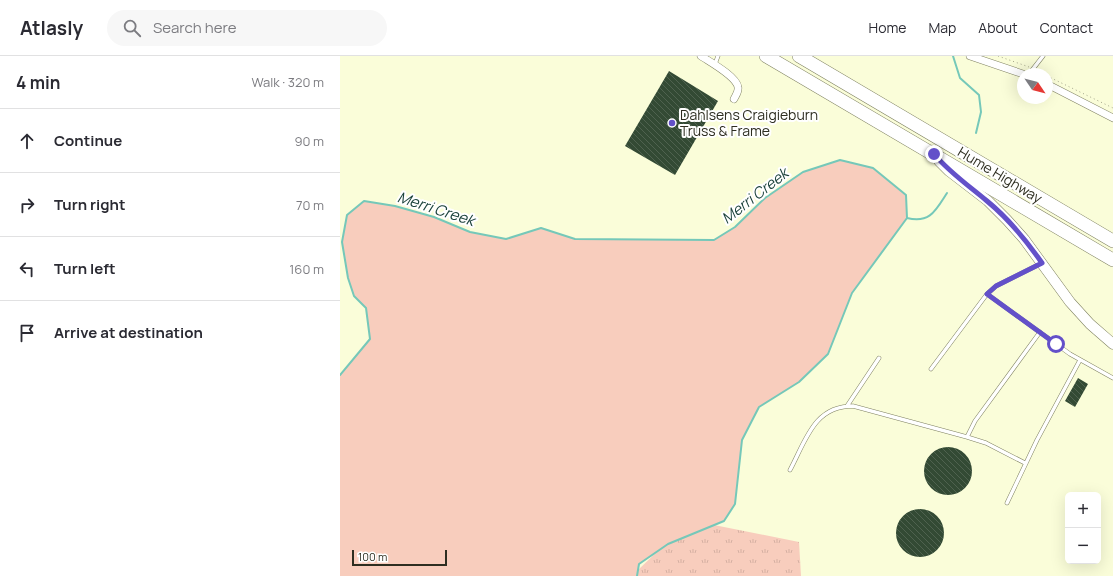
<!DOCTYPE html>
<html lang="en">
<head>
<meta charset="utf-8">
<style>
  :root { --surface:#fff; --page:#f7f7f7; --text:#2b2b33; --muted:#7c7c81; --line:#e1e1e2 }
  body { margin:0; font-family:Manrope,sans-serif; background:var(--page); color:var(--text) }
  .controls { position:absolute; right:12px; bottom:12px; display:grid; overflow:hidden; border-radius:6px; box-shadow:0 4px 16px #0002 }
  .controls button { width:36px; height:36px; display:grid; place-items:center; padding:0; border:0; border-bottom:1px solid var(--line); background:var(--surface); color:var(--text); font:20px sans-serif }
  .compass { position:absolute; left:677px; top:12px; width:36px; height:36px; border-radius:50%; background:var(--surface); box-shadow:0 4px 16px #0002; rotate:125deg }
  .scale { position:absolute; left:12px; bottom:10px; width:95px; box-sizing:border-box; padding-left:4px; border:2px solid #2e2e21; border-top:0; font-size:11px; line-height:14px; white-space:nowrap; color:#2e2e21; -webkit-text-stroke:3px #fff; paint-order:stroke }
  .stop { position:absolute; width:12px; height:12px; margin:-9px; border:3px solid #6350c9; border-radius:50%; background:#fff }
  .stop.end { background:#6350c9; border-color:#fff; box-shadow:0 1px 4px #0008 }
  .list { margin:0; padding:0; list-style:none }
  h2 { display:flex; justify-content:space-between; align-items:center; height:52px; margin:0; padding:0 16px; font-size:17px }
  h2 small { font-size:13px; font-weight:400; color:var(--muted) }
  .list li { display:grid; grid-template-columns:26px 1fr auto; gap:12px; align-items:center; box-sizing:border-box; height:64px; padding:0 16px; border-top:1px solid var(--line) }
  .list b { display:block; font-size:15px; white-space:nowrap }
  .list em { font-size:13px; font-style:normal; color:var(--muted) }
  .icon { flex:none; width:22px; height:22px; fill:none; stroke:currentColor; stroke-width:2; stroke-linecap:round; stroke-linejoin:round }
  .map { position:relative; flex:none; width:773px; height:520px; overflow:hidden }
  header { display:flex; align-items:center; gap:24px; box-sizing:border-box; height:56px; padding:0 20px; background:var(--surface); border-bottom:1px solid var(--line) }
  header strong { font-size:19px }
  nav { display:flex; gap:22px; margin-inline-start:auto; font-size:14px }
  .search { width:280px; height:36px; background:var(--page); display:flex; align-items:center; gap:10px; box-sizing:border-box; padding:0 14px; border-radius:22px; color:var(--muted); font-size:15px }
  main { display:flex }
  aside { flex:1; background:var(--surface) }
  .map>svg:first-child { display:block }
  .green { fill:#f8cdbd }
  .park { fill:url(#park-tufts) }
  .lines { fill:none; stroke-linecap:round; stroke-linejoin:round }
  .stream { stroke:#75c8b9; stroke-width:2 }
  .building { fill:url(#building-back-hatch) }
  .lane-casing { stroke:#7f8161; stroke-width:4.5 }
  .street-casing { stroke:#7f8161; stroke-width:8 }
  .secondary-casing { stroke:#7f8161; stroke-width:11 }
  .highway-casing { stroke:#7f8161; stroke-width:14 }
  .path { stroke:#a4a58b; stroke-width:1; stroke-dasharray:1 3; stroke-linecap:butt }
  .lane { stroke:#fff; stroke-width:3.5 }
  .street { stroke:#fff; stroke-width:7 }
  .secondary { stroke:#fff; stroke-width:10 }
  .highway { stroke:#fff; stroke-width:13 }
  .route { stroke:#6350c9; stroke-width:5 }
  .poi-dot { fill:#6350c9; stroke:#fff; stroke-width:1.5 }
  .labels { text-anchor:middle; stroke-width:4; stroke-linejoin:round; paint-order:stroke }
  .poi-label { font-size:14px; fill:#2e2e21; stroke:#fff; text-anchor:start }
  .street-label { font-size:14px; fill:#2e2e21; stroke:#fff }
  .water-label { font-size:15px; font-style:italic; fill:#1c433c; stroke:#fff }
</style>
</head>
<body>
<header>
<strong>Atlasly</strong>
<div class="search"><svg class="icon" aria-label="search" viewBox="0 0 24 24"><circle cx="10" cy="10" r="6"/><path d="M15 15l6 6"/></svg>Search here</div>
<nav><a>Home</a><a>Map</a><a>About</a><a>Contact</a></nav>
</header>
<main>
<aside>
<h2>4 min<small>Walk · 320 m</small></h2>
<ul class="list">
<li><svg class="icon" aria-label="ahead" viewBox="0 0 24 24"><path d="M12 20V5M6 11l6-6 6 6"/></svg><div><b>Continue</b></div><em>90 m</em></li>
<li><svg class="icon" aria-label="right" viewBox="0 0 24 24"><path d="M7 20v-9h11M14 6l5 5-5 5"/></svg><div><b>Turn right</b></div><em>70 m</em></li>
<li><svg class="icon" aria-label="left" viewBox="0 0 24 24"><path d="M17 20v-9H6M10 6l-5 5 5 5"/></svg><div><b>Turn left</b></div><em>160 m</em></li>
<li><svg class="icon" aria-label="arrive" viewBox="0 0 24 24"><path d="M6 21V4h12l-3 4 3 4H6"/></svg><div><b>Arrive at destination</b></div></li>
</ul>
</aside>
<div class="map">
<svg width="773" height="520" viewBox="0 0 773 520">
  <defs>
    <pattern id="park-tufts" width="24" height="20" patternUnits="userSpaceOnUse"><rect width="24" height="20" fill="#f8cdbd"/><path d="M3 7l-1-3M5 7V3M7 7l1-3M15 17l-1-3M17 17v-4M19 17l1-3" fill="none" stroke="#d5b0a2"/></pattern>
    <pattern id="building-back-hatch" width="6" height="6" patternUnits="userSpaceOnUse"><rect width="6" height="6" fill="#334a34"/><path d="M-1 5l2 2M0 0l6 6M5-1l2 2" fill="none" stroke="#4f624f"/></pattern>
  </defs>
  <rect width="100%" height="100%" fill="#fafdd9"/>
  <!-- green -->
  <path class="green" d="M 500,104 L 533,112 L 566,139 L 567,162 L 512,237 L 488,298 L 459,326 L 419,351 L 402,384 L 395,448 L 384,465 L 328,488 L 299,508 L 297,520 L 0,520 L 0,319 L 30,283 L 26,252 L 14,240 L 8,222 L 2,186 L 7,159 L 24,145 L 55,150 L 94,161 L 130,176 L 166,183 L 201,172 L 235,183 L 374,184 L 395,171 L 425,142 L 463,116 Z"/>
  <!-- park -->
  <path class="park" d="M 374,469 L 459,486 L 461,520 L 298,520 L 298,514 L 324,489 Z"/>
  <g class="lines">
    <!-- stream -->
    <path class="stream" d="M 613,0 L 620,22 L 639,39 L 641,56 L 636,77
      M 567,162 C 590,168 596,154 607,137
      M 0,319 L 30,283 L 26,252 L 14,240 L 8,222 L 2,186 L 7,159 L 24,145 L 55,150 L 94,161 L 130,176 L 166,183 L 201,172 L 235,183 L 374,184 L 395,171 L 425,142 L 463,116 L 500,104 L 533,112 L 566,139 L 567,162 L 512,237 L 488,298 L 459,326 L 419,351 L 402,384 L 395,448 L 384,465 L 328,488 L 299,508 L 297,520"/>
  </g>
  <!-- building -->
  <path class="building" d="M 329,15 L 378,45 L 335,119 L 285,90 Z
    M 738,322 L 748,328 L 735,351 L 725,345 Z
    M584 415a24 24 0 1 1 48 0a24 24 0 1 1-48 0Z
    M556 477a24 24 0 1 1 48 0a24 24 0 1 1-48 0Z"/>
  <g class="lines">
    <!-- lane casing -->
    <g class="lane-casing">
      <path id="lane" d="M 375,8 L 378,0
        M 689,18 L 703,0
        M 700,208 L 656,230 L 647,238 L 730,298 L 773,322
        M 591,313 L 647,238
        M 507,350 L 539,302
        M 685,407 L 646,387 L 627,381 L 635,365 L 700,276
        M 450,414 C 466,384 474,350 513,350 L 627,381
        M 667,447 L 697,384 L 740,304"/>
    </g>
    <!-- street casing -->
    <g class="street-casing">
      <path id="street" d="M 361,0 C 370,6 396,20 398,31 C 399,35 396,39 394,43
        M 630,0 L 683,18
        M 707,28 L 773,62"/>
    </g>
    <!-- secondary casing -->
    <g class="secondary-casing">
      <path id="secondary" d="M 599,105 L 609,115 L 648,145 L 667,164 L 684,183 L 730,246 L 750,268 L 773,288"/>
    </g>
    <!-- highway casing -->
    <g class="highway-casing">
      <path id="highway" d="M 426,0 L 773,204
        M 459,0 L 773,185"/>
    </g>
    <!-- path -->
    <path class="path" d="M 658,0 L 689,11
      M 697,15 L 704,18
      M 707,20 L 773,52"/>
    <!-- lane -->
    <use href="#lane" class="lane"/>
    <!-- street -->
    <use href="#street" class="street"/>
    <!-- secondary -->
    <use href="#secondary" class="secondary"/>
    <!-- highway -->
    <use href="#highway" class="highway"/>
  </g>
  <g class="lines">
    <!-- route -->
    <path class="route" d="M 594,98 C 610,117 628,129 647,145 C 669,163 686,184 702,207 L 656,230 L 647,238 L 716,288"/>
  </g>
  <!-- markers -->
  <circle class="poi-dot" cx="332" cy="67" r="4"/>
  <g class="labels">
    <!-- poi labels -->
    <g class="poi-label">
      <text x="340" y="64">Dahlsens Craigieburn<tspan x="340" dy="16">Truss &amp; Frame</tspan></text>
    </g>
    <!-- street labels -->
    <g class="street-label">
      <text transform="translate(660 119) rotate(31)" y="5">Hume Highway</text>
    </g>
    <!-- water labels -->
    <g class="water-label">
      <text transform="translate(415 140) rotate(-38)" y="5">Merri Creek</text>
      <text transform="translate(96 153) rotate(18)" y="5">Merri Creek</text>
    </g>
  </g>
</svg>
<div class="controls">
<button>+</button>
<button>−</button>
</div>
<svg class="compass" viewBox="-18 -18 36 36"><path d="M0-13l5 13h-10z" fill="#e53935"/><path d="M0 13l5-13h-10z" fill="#7c7c81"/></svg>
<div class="scale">100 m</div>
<div class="stop" style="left:716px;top:288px"></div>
<div class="stop end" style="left:594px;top:98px"></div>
</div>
</main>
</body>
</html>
